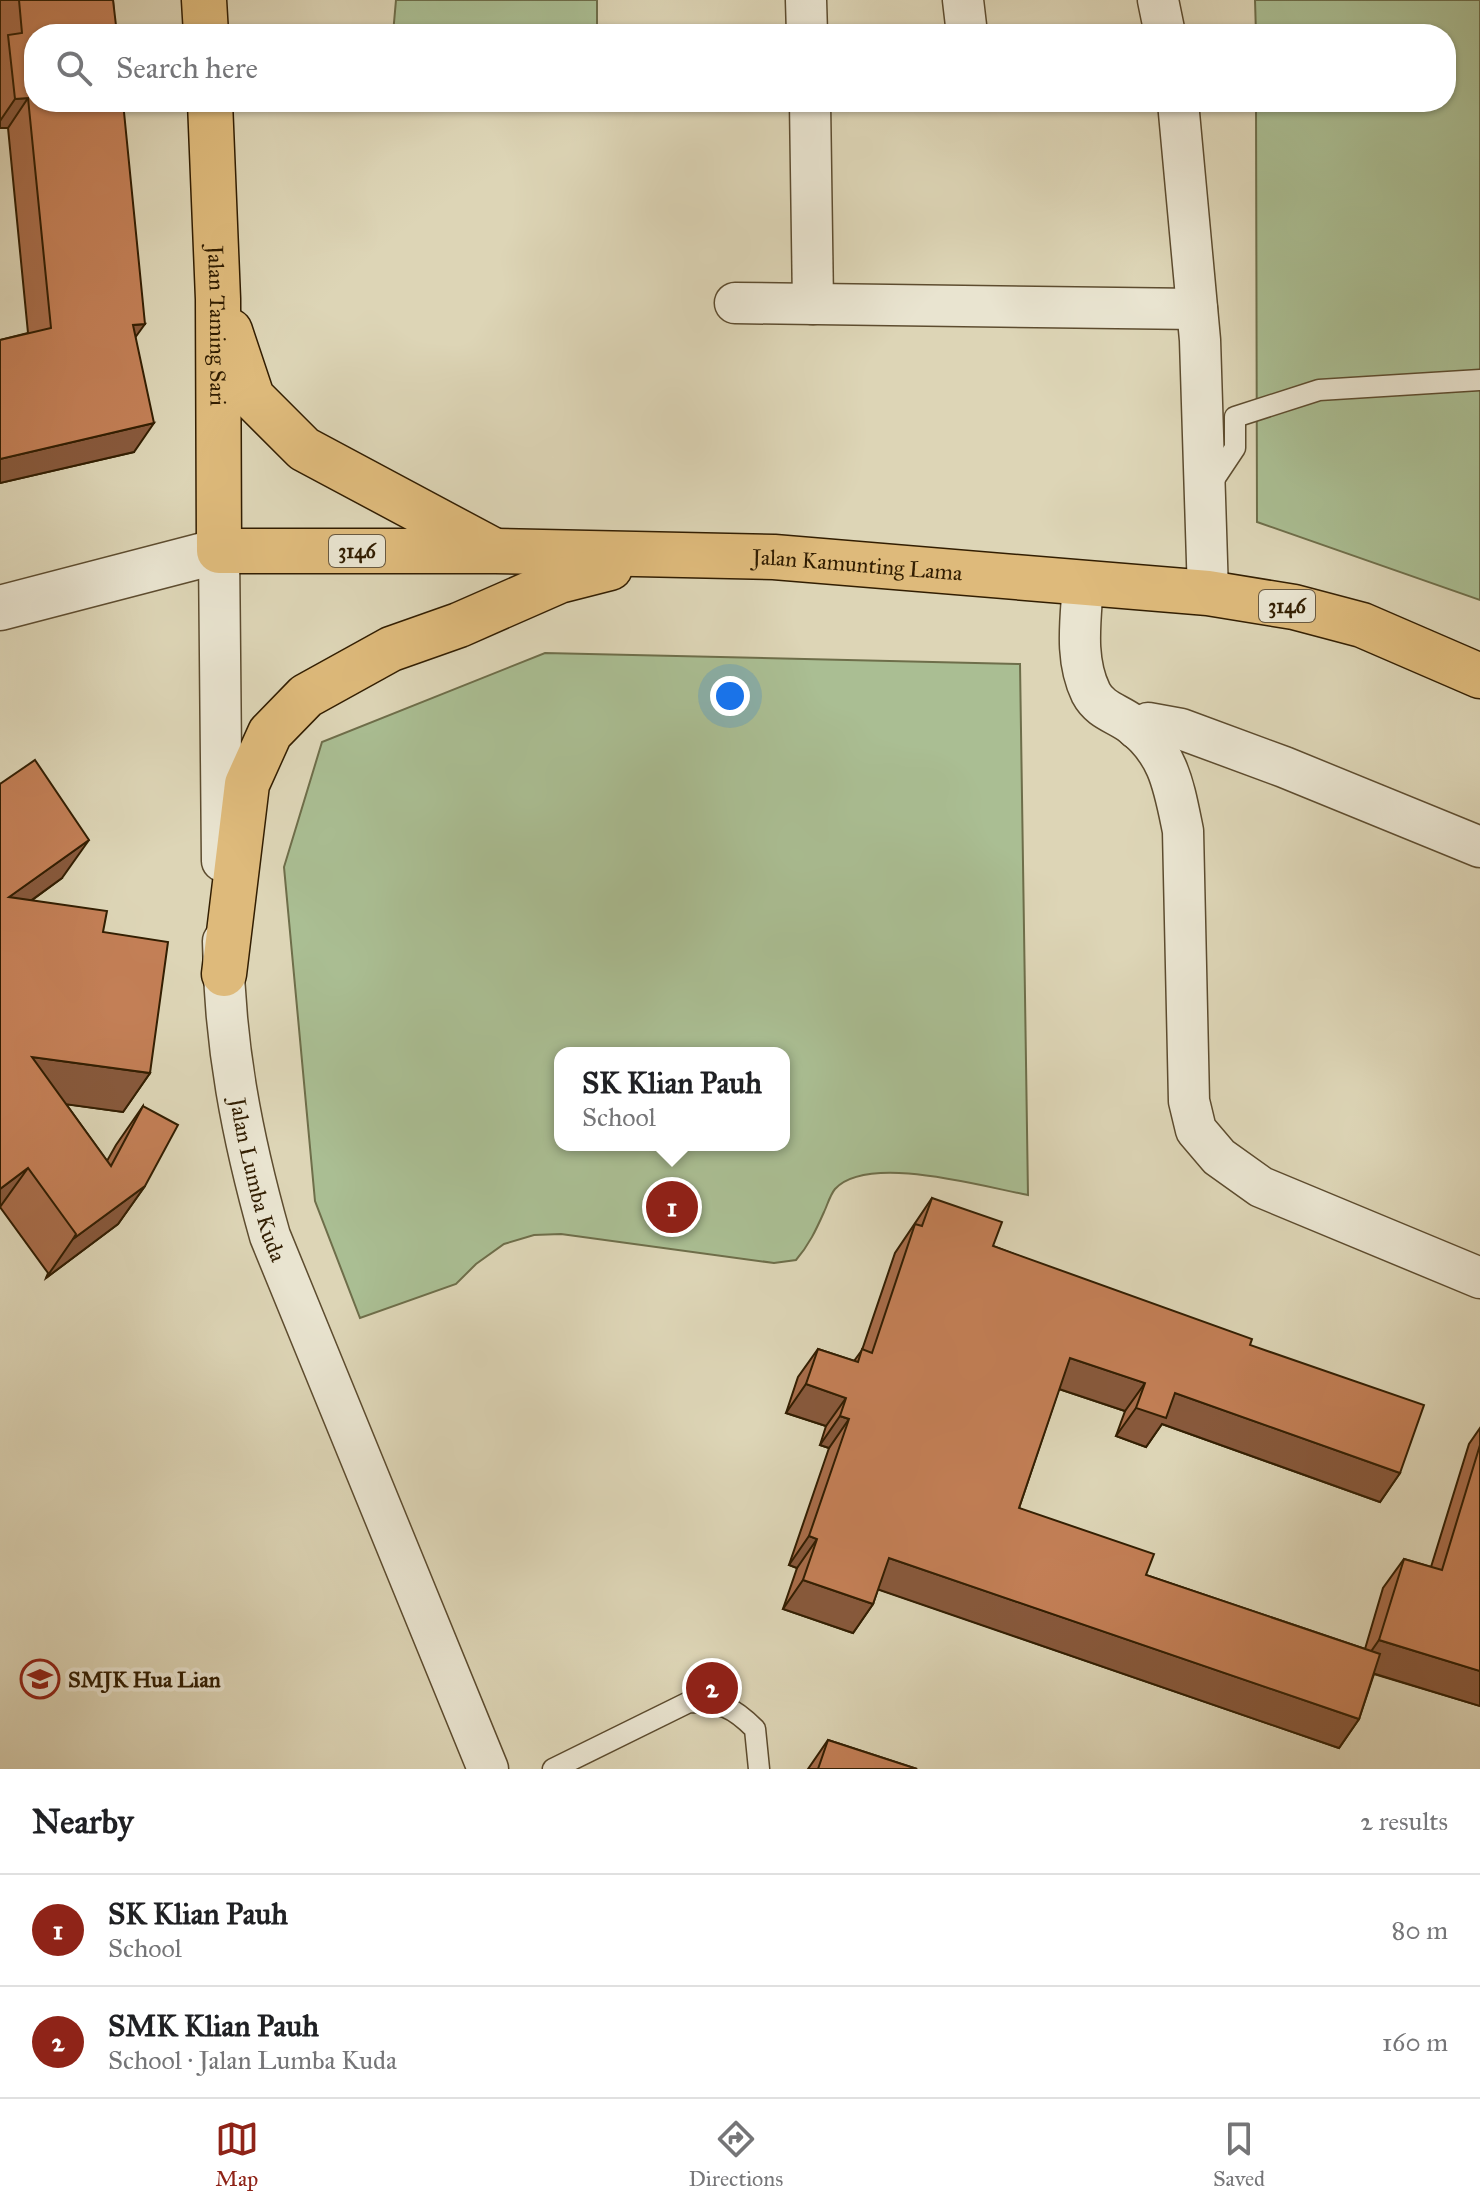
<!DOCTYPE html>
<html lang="en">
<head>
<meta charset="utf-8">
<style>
  :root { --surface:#fff; --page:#f6f6f6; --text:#202124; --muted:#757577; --line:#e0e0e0; --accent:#8f2418 }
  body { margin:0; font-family:"IM FELL Great Primer",serif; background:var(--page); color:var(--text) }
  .you { position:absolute; left:730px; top:696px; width:28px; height:28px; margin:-20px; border:6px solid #fff; border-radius:50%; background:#1a73e8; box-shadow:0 0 0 12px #1a73e833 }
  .badge { display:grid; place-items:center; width:52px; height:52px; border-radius:50%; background:var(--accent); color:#fff; font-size:26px; font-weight:700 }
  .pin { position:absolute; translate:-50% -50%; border:4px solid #fff; box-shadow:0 2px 8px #0006 }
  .popup { position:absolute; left:554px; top:1047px; width:236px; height:104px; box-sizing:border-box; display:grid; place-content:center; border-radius:16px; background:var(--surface); filter:drop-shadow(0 2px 6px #0005); font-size:26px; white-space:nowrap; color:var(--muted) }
  .popup b { font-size:30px; color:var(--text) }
  .popup::after { content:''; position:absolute; left:50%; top:100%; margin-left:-16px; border:16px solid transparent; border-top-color:var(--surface) }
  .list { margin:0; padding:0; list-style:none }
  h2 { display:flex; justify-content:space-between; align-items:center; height:104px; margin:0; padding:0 32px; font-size:34px }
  h2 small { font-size:26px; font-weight:400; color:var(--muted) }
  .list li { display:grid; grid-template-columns:52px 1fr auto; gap:24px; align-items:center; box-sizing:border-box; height:112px; padding:0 32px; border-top:2px solid var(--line) }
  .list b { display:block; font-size:30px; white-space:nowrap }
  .list p { margin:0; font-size:26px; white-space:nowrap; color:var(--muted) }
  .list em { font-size:26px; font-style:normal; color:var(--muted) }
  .icon { flex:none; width:44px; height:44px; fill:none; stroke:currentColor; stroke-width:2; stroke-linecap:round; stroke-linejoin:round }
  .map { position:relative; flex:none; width:1480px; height:1769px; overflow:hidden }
  .search { position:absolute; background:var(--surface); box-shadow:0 2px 6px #0004; left:24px; right:24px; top:24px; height:88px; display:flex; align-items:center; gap:20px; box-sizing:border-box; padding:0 28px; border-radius:32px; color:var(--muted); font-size:30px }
  .sheet { height:328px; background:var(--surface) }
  nav { display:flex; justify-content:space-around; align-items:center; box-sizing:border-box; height:112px; border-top:2px solid var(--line); background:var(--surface); font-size:22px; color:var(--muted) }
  nav a { display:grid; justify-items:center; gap:4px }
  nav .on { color:var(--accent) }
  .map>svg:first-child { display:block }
  .green { fill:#aabe93; stroke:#6e6e4a; stroke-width:2; fill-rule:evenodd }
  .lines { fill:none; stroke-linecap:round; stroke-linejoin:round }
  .service-casing { stroke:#5d4c2f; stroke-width:23 }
  .minor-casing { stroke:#5d4c2f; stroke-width:43 }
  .tertiary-casing { stroke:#5d4c2f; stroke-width:47 }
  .primary-casing { stroke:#321e02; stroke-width:47 }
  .service { stroke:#e9e4d0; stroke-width:20 }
  .minor { stroke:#e9e4d0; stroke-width:40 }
  .tertiary { stroke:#e9e4d0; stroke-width:44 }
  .primary { stroke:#deba7b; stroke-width:44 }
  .wall { fill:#a86d4a; stroke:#321e02; stroke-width:2 }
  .shaded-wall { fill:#88593c; stroke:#321e02; stroke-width:2 }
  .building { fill:#c37f56; stroke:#321e02; stroke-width:2 }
  .labels { text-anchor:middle; stroke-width:8; stroke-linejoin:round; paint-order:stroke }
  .shield { fill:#e9e4d0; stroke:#695940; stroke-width:2 }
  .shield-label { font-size:20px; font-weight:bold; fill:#321e02 }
  .street-label { font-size:22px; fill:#321e02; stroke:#e9e4d0 }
  .poi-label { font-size:22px; font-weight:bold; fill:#321e02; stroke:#e9e4d0; text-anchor:start }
</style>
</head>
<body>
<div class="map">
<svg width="1480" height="1769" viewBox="0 0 1480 1769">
  <rect width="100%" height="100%" fill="#ddd5b6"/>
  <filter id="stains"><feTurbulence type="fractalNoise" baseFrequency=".0025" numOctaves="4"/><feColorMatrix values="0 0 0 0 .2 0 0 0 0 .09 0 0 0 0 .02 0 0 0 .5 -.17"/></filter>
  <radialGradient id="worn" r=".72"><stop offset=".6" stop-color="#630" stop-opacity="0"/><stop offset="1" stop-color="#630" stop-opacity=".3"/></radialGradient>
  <!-- green -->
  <path class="green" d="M 396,0 L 597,0 L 597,34 L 393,34 Z
    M 1255,0 L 1480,0 L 1480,600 L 1257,522 L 1256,102 L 1446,102 L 1446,34 L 1256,34 Z
    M 545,653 L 1020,664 L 1028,1195 C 984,1187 868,1153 835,1189 C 830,1195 827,1206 824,1212 C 816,1230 809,1245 796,1260 L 774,1263 L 561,1234 L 534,1235 L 504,1244 L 476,1264 L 456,1284 L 360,1318 L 315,1201 L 284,867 L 322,742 ZM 784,1053 L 784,1145 L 560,1145 L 560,1053 Z"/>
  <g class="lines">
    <!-- service casing -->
    <g class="service-casing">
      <path id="service" d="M 1209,487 L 1235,448 L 1235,417 L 1319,390 L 1480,380
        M 553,1769 L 689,1702 C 722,1703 732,1706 755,1729 L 759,1769"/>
    </g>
    <!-- minor casing -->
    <g class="minor-casing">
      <g id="minor">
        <path d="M 806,0 L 807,34"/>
        <path d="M 963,0 L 967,34"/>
        <path d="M 1158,0 L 1165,34"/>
        <path d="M 810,102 L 813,304"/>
        <path d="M 1178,102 L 1200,340 L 1208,593"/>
        <path d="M 735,303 L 1197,309"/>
        <path d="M 219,551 L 222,861"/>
        <path d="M 1083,582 C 1081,619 1074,658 1091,693 C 1100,710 1116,713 1130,723 C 1169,751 1174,787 1183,831 L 1189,1101 L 1196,1130 L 1219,1157 L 1261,1187 L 1480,1278"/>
        <path d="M 1137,729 L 1148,723 L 1181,729 L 1284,767 L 1480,847"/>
        <path id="s1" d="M 223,941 C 224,1044 242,1137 270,1236 L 488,1769"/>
      </g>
    </g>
    <!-- tertiary casing -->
    <g class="tertiary-casing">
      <path id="tertiary" d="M 0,608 L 219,551"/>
    </g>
    <!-- primary casing -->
    <g class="primary-casing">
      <g id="primary">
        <path d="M 204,0 L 206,34"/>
        <path id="s2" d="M 210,102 L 218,299 L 219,551 L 495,551 L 774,557 L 1208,593 L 1294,607 L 1362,625 L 1480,676"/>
        <path d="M 230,331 L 252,397 L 304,449 L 491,549"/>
        <path d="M 224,974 L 247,784 L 270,733 L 306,696 L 391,649 L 459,625 L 559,581 L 610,568"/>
      </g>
    </g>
    <!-- service -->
    <use href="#service" class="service"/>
    <!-- minor -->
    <use href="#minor" class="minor"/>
    <!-- tertiary -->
    <use href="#tertiary" class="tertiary"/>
    <!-- primary -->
    <use href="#primary" class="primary"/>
  </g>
  <!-- wall -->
  <path class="wall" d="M 0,0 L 113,0 L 135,338 L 134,452 L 0,483 L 0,340 L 28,333 L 8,128 L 0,128 Z
    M 0,784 L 62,878 L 31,901 L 103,932 L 150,1073 L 123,1112 L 66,1104 L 107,1161 L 116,1145 L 143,1106 L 145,1186 L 118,1224 L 46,1278 L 48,1273 L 0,1207 Z
    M 932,1198 L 993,1246 L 1250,1345 L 1400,1473 L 1380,1502 L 1162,1424 L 1146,1447 L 1116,1436 L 1125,1411 L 1059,1389 L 1019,1508 L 1146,1575 L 1365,1649 L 1383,1588 L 1404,1559 L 1431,1567 L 1469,1444 L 1480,1428 L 1480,1706 L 1374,1674 L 1359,1719 L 1339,1748 L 878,1589 L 873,1604 L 853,1633 L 783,1609 L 797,1568 L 789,1565 L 829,1448 L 820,1445 L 826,1426 L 786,1413 L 798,1377 L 818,1349 L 854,1361 L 862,1350 L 895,1253 Z
    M 828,1740 L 917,1769 L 808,1769 Z"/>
  <!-- shaded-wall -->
  <path class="shaded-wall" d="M 28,98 L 8,128 L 0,128 L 0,121 L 15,99 Z
    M 145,324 L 124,353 L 133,325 Z
    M 154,423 L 134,452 L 0,483 L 0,459 Z
    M 89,840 L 62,878 L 0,923 L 9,897 Z
    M 32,1057 L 150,1073 L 123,1112 L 5,1096 Z
    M 28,1168 L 0,1207 L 0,1189 Z
    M 145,1186 L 118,1224 L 46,1278 L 73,1239 Z
    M 1070,1358 L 1145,1383 L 1125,1411 L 1050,1386 Z
    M 806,1384 L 846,1398 L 826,1426 L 786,1413 Z
    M 1175,1393 L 1400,1473 L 1380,1502 L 1162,1424 L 1146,1447 L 1116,1436 L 1136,1408 Z
    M 840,1416 L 849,1419 L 829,1448 L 820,1445 Z
    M 809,1536 L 817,1539 L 797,1568 L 789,1565 Z
    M 889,1558 L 1359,1719 L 1339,1748 L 868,1586 Z
    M 803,1580 L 873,1604 L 853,1633 L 783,1609 Z
    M 1379,1640 L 1480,1671 L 1480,1706 L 1359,1669 Z"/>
  <!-- building -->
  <path class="building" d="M 19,0 L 113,0 L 117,34 L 34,34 L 34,102 L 123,102 L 145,324 L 133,325 L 154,423 L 0,459 L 0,340 L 51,328 L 28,98 L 15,99 L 8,35 L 22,33 Z
    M 35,760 L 89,840 L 9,897 L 107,911 L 103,932 L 168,942 L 150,1073 L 32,1057 L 111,1166 L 143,1106 L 178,1125 L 145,1186 L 73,1239 L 76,1234 L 28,1168 L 0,1189 L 0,784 Z
    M 932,1198 L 1002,1222 L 993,1246 L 1252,1339 L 1250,1345 L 1424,1405 L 1400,1473 L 1175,1393 L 1166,1418 L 1136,1408 L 1145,1383 L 1070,1358 L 1019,1508 L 1154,1554 L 1146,1575 L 1380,1654 L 1359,1719 L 889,1558 L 873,1604 L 803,1580 L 817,1539 L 809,1536 L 849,1419 L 840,1416 L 846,1398 L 806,1384 L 818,1349 L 858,1362 L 862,1349 L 872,1353 L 915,1224 L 922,1226 Z
    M 1480,1445 L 1480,1671 L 1379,1640 L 1404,1559 L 1442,1570 Z
    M 828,1740 L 917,1769 L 818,1769 Z"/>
  <!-- icons -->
  <defs>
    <g id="school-ring" transform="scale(2)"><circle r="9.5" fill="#e9e4d0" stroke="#8f2418" stroke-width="1.5"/><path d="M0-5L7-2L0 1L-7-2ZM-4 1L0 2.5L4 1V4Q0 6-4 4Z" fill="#8f2418"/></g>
  </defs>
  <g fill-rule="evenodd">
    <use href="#school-ring" x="40" y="1679"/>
  </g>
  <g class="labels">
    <!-- shield labels -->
    <g class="shield">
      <rect x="329" y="535" width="56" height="32" rx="6"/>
      <rect x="1259" y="590" width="56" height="32" rx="6"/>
    </g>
    <g class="shield-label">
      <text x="357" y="558">3146</text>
      <text x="1287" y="613">3146</text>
    </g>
    <!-- street labels -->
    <g class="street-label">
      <text dy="8" stroke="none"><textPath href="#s2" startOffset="224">Jalan Taming Sari</textPath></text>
      <text dy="8" stroke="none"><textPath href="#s2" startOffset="1088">Jalan Kamunting Lama</textPath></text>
      <text dy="8" stroke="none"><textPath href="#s1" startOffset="242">Jalan Lumba Kuda</textPath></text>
    </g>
    <!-- poi labels -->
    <g class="poi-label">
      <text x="68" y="1687">SMJK Hua Lian</text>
    </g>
  </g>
  <rect width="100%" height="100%" filter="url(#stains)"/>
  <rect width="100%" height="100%" fill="url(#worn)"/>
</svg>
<div class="you"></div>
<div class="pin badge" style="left:672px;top:1207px">1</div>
<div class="popup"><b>SK Klian Pauh</b>School</div>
<div class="pin badge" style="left:712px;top:1688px">2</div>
<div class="search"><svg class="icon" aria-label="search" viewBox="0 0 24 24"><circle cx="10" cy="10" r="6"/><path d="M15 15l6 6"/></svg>Search here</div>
</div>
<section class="sheet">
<h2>Nearby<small>2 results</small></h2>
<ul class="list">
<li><span class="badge">1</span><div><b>SK Klian Pauh</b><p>School</p></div><em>80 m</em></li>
<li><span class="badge">2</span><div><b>SMK Klian Pauh</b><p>School · Jalan Lumba Kuda</p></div><em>160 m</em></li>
</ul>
</section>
<nav>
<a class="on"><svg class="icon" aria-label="map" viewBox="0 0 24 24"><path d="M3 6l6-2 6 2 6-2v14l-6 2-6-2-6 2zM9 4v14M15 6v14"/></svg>Map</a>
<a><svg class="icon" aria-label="directions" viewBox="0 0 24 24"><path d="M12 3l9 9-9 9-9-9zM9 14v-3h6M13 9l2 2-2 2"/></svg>Directions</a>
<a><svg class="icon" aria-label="saved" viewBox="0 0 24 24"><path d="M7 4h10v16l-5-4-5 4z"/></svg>Saved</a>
</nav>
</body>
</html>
